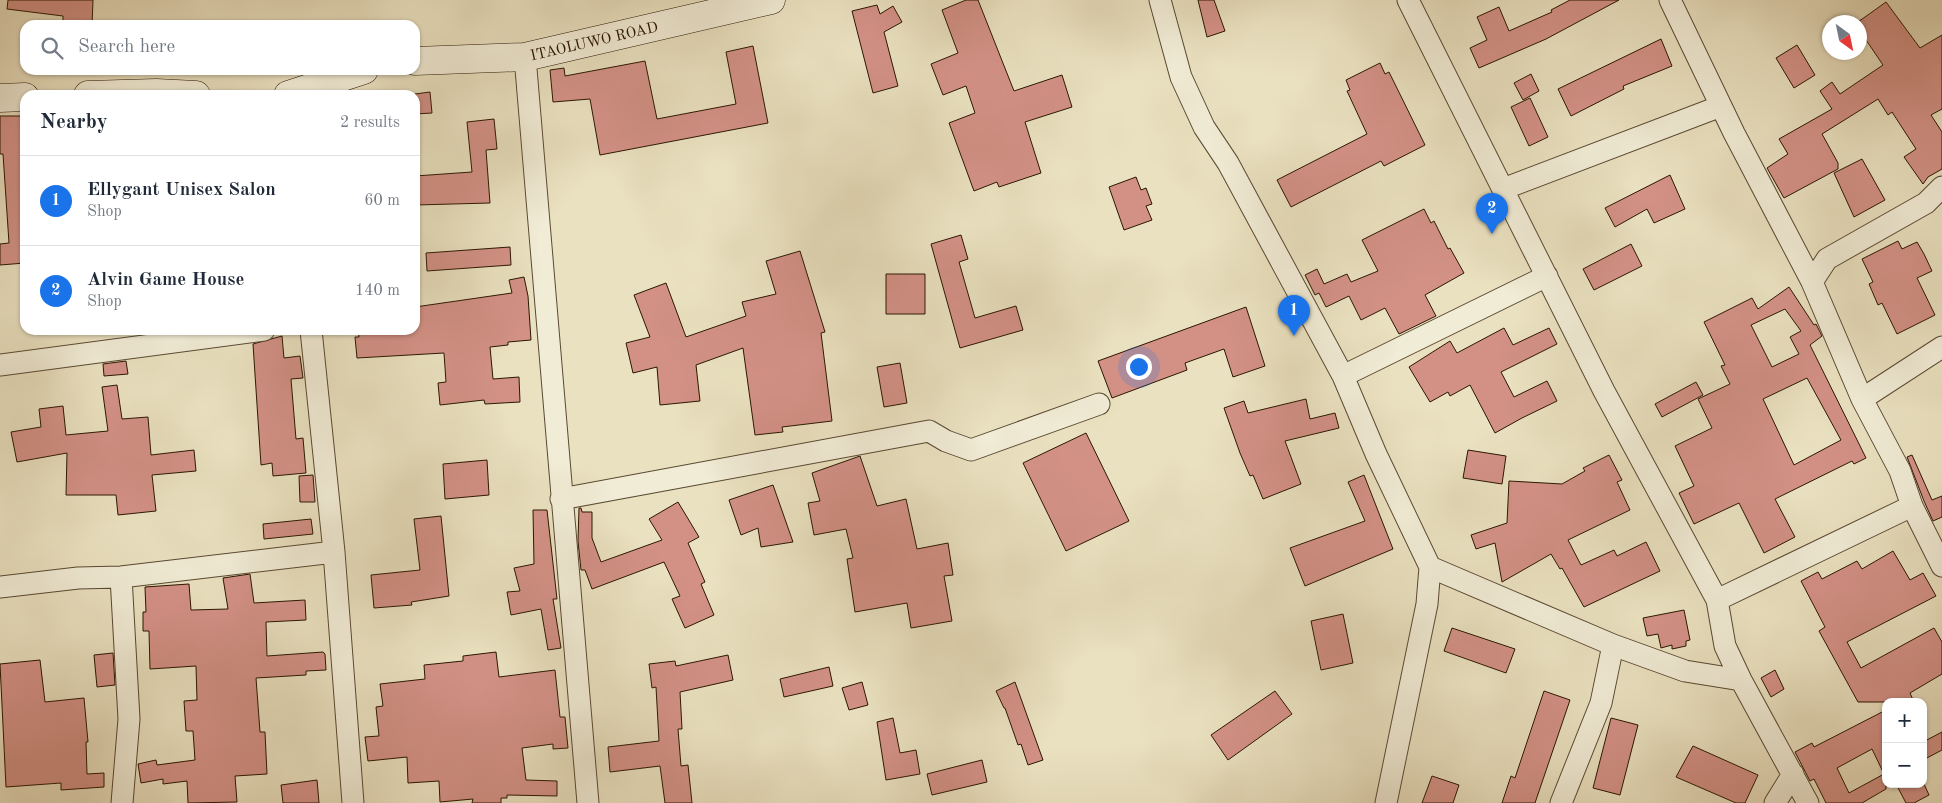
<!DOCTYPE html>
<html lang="en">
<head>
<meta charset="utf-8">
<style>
  :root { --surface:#fff; --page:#f2f2f3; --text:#1f2937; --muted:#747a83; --line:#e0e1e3; --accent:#1a73e8 }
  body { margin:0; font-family:"Old Standard TT",serif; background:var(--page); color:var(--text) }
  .controls { position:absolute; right:15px; bottom:15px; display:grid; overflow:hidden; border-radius:10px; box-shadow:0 1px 4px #0004 }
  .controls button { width:45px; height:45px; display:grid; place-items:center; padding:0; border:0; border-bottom:1px solid var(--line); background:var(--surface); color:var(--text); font:25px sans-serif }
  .compass { position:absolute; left:1822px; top:15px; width:45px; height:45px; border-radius:50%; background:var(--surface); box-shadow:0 1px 4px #0004; rotate:147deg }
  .you { position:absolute; left:1138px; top:366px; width:18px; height:18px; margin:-12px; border:4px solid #fff; border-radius:50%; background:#1a73e8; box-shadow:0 0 0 8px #1a73e833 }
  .badge { display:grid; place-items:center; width:32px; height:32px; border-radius:50%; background:var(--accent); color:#fff; font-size:16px; font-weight:700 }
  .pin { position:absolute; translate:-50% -41px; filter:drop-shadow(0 1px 2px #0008) }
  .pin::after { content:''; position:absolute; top:26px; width:18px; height:15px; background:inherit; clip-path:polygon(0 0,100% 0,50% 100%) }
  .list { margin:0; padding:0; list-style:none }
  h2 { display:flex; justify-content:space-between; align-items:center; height:65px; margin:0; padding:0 20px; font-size:21px }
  h2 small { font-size:16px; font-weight:400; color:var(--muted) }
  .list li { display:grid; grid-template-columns:32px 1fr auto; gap:15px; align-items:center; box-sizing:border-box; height:90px; padding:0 20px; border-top:1px solid var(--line) }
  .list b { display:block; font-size:19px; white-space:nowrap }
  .list p { margin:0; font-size:16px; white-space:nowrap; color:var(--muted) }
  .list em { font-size:16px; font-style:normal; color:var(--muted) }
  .icon { flex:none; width:28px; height:28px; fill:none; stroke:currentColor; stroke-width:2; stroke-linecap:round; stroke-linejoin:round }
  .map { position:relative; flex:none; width:1942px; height:803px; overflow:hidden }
  .search { position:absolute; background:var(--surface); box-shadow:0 1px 4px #0004; left:20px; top:20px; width:400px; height:55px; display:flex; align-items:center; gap:12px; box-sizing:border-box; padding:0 18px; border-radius:15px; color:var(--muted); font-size:19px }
  .panel { position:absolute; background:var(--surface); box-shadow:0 1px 4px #0004; left:20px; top:90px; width:400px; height:245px; border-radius:15px }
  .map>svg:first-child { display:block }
  .building { fill:#d39186; stroke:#2a1602; fill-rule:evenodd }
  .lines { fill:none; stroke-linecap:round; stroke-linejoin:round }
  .street-casing { stroke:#5a4932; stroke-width:23 }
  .secondary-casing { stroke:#2a1602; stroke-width:29 }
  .street { stroke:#f1ecd6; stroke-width:21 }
  .secondary { stroke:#f1ecd6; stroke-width:28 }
  .labels { text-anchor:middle; stroke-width:4; stroke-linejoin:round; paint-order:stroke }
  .street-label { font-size:15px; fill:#2a1602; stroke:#f1ecd6 }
</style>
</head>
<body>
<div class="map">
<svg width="1942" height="803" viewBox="0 0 1942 803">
  <rect width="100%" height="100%" fill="#eae1c0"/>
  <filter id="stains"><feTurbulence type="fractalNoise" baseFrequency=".004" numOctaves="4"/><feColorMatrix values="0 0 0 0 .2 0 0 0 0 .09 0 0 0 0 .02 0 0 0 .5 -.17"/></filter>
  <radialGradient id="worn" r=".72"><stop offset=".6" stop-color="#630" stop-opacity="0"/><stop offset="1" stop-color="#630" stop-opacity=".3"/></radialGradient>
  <!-- building -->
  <path class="building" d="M 8,0 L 93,0 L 92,25 L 63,25 L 63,16 L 7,9 Z
    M 966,0 L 978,0 L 1014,91 L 1062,75 L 1072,107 L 1025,122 L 1041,173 L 999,187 L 997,182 L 974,191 L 949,123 L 975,113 L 966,86 L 943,95 L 931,64 L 958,53 L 942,10 Z
    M 1198,0 L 1214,0 L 1225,31 L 1207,37 Z
    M 1570,0 L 1619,0 L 1546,39 L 1479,68 L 1470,48 L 1487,40 L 1477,17 L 1499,7 L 1509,31 L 1552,12 L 1551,10 Z
    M 1886,2 L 1920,48 L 1942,35 L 1942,109 L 1931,115 L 1942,132 L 1942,169 L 1928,177 L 1923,184 L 1904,157 L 1916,149 L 1892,112 L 1888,115 L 1878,99 L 1822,134 L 1838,163 L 1838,169 L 1784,198 L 1767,168 L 1788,154 L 1779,139 L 1832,109 L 1820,91 L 1832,82 L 1840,94 L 1883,65 L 1860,31 L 1860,22 L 1858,22 Z
    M 877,5 L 880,14 L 893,6 L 902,22 L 884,32 L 898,86 L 873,93 L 852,11 Z
    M 1661,39 L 1672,66 L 1623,86 L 1624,89 L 1571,116 L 1558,89 Z
    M 1797,45 L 1815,75 L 1794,88 L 1776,58 Z
    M 753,46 L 768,123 L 600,155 L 590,99 L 553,102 L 550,70 L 564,68 L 565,76 L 645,61 L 657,119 L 736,104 L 726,52 Z
    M 1380,63 L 1385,74 L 1389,72 L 1425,145 L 1384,166 L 1381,161 L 1291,207 L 1277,180 L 1367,134 L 1347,91 L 1350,90 L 1346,80 Z
    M 1531,74 L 1539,91 L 1523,100 L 1514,83 Z
    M 430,92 L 432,113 L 415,114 L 415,94 Z
    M 1530,98 L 1548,137 L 1529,146 L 1511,107 Z
    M 0,116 L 25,116 L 25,263 L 0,265 L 0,244 L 9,243 L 3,154 L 0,154 Z
    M 494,119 L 497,149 L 486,150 L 490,203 L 415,205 L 415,176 L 472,172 L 467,122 Z
    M 1862,159 L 1885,200 L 1854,217 L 1834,173 Z
    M 1670,175 L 1685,209 L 1654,223 L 1647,209 L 1615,227 L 1605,208 Z
    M 1136,177 L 1141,190 L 1146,188 L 1152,204 L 1146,206 L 1152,220 L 1124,230 L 1109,187 Z
    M 1424,209 L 1431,223 L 1434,221 L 1448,249 L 1450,248 L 1464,273 L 1425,295 L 1436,316 L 1399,334 L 1385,308 L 1361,320 L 1349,296 L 1326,307 L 1319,293 L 1315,295 L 1305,275 L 1317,269 L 1324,284 L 1347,274 L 1351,282 L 1378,271 L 1362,240 Z
    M 961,235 L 968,259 L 959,262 L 975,318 L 1016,306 L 1023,330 L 960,348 L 931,244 Z
    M 1898,241 L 1902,249 L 1917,242 L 1924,254 L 1932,271 L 1917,278 L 1935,315 L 1897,334 L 1882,303 L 1878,305 L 1869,284 L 1873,282 L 1862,259 Z
    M 1631,244 L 1642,266 L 1594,290 L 1583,269 Z
    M 510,247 L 511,265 L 427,271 L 426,253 Z
    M 800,251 L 825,332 L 821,333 L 832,421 L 782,427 L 783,432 L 755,435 L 743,348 L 696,365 L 700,401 L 660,405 L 657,367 L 633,373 L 626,343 L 650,337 L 634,295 L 666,283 L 686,337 L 746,316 L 742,302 L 776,294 L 766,261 Z
    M 886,274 L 925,274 L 925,314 L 886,314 Z
    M 524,277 L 528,296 L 531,340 L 508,342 L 508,345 L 490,347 L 493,379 L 519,377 L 520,402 L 485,404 L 484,400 L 440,405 L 438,383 L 446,382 L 444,353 L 357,358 L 355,337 L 359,337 L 358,330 L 415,330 L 415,307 L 512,293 L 509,280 Z
    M 1789,287 L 1814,325 L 1816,324 L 1822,336 L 1810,345 L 1866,458 L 1854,464 L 1852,461 L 1775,499 L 1795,537 L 1764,553 L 1739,503 L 1694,524 L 1679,493 L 1694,486 L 1675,446 L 1712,428 L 1698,399 L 1730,384 L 1721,366 L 1725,365 L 1704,322 L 1752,298 L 1758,309 ZM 1785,309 L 1801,331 L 1790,337 L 1799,354 L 1772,367 L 1751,325 ZM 1807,378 L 1841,440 L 1794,465 L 1763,399 Z
    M 1246,307 L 1265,366 L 1233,377 L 1224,349 L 1185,363 L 1187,370 L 1112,398 L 1098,361 Z
    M 1504,328 L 1513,345 L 1549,328 L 1557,344 L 1501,372 L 1514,397 L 1547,381 L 1557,401 L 1522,418 L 1495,433 L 1470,385 L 1450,396 L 1448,392 L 1430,402 L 1409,367 L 1450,341 L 1457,353 Z
    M 282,336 L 284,358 L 300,356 L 303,378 L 291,379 L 296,439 L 303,438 L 306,473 L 273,476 L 272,463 L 261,465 L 253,344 Z
    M 126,361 L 128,374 L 104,376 L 103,364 Z
    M 900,363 L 907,403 L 884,407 L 877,367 Z
    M 1696,382 L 1703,395 L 1662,417 L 1655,404 Z
    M 117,385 L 122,419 L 148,417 L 151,455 L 194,450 L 196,471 L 152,475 L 156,511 L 118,515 L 116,495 L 66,495 L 67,453 L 17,462 L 11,432 L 41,427 L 39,409 L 63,406 L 66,435 L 108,431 L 102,387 Z
    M 1306,399 L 1310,419 L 1335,413 L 1339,428 L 1285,441 L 1301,484 L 1263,499 L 1253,475 L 1250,476 L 1240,453 L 1224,408 L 1244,401 L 1248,413 Z
    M 1086,433 L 1129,521 L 1066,551 L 1023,463 Z
    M 1468,450 L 1506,456 L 1502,484 L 1463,478 Z
    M 1609,455 L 1622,480 L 1617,482 L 1630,510 L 1568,540 L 1581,565 L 1614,550 L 1617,556 L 1646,542 L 1660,571 L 1584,607 L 1562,568 L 1560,569 L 1551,554 L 1502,582 L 1495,543 L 1476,549 L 1471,535 L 1507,523 L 1509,481 L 1562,484 L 1585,471 L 1583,468 Z
    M 1912,455 L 1932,500 L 1942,496 L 1942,517 L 1933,521 L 1924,501 L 1907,457 Z
    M 860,456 L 877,506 L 906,499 L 917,549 L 948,543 L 953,575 L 944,576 L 952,621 L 911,628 L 907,603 L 855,612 L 847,559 L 853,558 L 846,529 L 814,535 L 808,503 L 820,501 L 812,473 Z
    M 487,460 L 489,495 L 445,499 L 443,464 Z
    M 1364,475 L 1393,549 L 1305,586 L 1290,548 L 1365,521 L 1348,482 Z
    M 299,476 L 313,475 L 315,502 L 300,502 Z
    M 773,485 L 793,542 L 761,547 L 758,528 L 741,535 L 729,500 Z
    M 678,502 L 699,537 L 688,543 L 705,582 L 701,584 L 714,615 L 685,628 L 672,599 L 680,596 L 664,562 L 592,589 L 585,570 L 581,570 L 578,541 L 579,508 L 581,508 L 582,512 L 592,512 L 592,538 L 601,562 L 662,540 L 649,519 Z
    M 533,510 L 547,510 L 557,599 L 553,599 L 561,648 L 548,650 L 541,609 L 511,615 L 507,592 L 520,591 L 514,568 L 534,564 Z
    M 441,516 L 449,596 L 411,602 L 412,605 L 374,608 L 371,575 L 420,570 L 414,519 Z
    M 311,519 L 313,534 L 264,539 L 263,524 Z
    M 1893,551 L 1910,580 L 1923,573 L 1936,596 L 1847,642 L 1861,668 L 1934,628 L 1942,642 L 1942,674 L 1910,693 L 1914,702 L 1858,702 L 1819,631 L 1825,627 L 1801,581 L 1818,572 L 1822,579 L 1857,561 L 1862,569 Z
    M 250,574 L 254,603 L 305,600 L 306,620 L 266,622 L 267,656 L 323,652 L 325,654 L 326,670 L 306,671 L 306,675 L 256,678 L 260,732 L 265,732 L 267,774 L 235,776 L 237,802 L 188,803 L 187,781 L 163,784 L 163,779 L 141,783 L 138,764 L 156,760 L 157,765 L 195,760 L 193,731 L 186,731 L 184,701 L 197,700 L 196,666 L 150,669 L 149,631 L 143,631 L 143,612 L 146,612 L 145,587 L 189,584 L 191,610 L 228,609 L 223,578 Z
    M 1684,610 L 1690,640 L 1686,641 L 1686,646 L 1672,649 L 1672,645 L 1661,648 L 1658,634 L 1647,636 L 1643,618 Z
    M 1343,614 L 1353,663 L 1321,670 L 1311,621 Z
    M 1452,628 L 1515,649 L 1506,673 L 1444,651 Z
    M 496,652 L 499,677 L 555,670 L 560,717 L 565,717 L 568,748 L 553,749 L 553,744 L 522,748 L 526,780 L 557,781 L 557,796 L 507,795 L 507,798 L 501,798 L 501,803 L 472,803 L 473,799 L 440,802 L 439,781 L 408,783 L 407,757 L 368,761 L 365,737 L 379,736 L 376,707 L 383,706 L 380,684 L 425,679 L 424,665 L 463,661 L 463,656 Z
    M 113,653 L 115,685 L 97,687 L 94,655 Z
    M 728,655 L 733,680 L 680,692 L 682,729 L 678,729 L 681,766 L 688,765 L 692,803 L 665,803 L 660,766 L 610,772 L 608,747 L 659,741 L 656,687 L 652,688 L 649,664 L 675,661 L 676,666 Z
    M 40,660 L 45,702 L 84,698 L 88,742 L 86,742 L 87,774 L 104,773 L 104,787 L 61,790 L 61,783 L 6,787 L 0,664 Z
    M 829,667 L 833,686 L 784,697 L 780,679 Z
    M 1775,670 L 1784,689 L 1771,697 L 1761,678 Z
    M 862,682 L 868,705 L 849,710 L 842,688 Z
    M 1015,682 L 1043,760 L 1028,765 L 1021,744 L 1018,745 L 1005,708 L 1004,708 L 996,691 Z
    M 1275,691 L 1292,714 L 1228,760 L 1211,735 Z
    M 1544,691 L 1570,700 L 1535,803 L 1502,803 L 1511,776 L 1515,778 Z
    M 1886,710 L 1886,789 L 1862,803 L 1826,803 L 1814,779 L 1810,781 L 1795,752 L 1812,743 L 1814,747 ZM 1872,749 L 1884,774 L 1849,793 L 1837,768 Z
    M 893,718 L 900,753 L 916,750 L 920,774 L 886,780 L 877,722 Z
    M 1611,718 L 1638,725 L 1620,795 L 1593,788 Z
    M 1942,732 L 1942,750 L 1923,760 L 1923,742 Z
    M 1693,746 L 1758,775 L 1745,803 L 1736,803 L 1676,777 Z
    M 982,760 L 987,782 L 932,795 L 927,774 Z
    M 1432,776 L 1459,785 L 1453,803 L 1422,803 Z
    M 317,780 L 319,803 L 283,803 L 281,785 Z
    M 1896,784 L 1924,784 L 1929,795 L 1914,803 L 1906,803 Z"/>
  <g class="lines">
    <!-- street casing -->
    <g class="street-casing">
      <path id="street" d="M 1160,0 L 1181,77 L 1204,127 L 1228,163 L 1343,376 L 1376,454 L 1430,567 L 1613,645 L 1685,671 L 1741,680
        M 1408,0 L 1604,391 L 1717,600 L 1725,646 L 1741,680 L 1808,803
        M 1670,0 L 1734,133 L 1812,282 L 1862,399 L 1900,471 L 1912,506 L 1942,566
        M 525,57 L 588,803
        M 1503,189 L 1721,106
        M 1812,282 L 1827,259 L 1926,203 L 1942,187
        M 311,330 L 334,552 L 353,803
        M 0,365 L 264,330
        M 1343,376 L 1547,276
        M 1862,399 L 1942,347
        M 561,499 L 929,431 L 946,441 L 971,450 L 1099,404
        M 121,577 L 129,719 L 122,803
        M 0,587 L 78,578 L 121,577 L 334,552
        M 1717,600 L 1912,506
        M 1386,803 L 1427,604 L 1430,567
        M 1561,803 L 1601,703 L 1613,645
        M 1775,803 L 1793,774"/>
    </g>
    <!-- secondary casing -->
    <g class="secondary-casing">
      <path id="secondary" d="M 415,61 L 525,57 L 771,0
        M 88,95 L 156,93 L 196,95
        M 288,95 L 364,70
        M 0,98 L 25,97"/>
    </g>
    <!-- street -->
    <use href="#street" class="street"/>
    <!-- secondary -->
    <use href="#secondary" class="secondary"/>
  </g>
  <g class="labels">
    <!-- street labels -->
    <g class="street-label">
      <text transform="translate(594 41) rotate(-13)" y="5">ITAOLUWO ROAD</text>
    </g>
  </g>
  <rect width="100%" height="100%" filter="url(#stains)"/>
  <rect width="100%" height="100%" fill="url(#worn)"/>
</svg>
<div class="controls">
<button>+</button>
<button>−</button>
</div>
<svg class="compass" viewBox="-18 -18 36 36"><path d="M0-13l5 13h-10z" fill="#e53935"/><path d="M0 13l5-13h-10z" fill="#747a83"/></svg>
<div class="you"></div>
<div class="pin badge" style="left:1294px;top:336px">1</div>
<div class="pin badge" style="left:1492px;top:234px">2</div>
<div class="search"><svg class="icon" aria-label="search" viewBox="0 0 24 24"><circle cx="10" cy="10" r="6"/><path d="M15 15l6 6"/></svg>Search here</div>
<section class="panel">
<h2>Nearby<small>2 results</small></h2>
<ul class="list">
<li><span class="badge">1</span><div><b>Ellygant Unisex Salon</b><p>Shop</p></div><em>60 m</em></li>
<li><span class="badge">2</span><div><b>Alvin Game House</b><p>Shop</p></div><em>140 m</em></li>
</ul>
</section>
</div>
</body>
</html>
